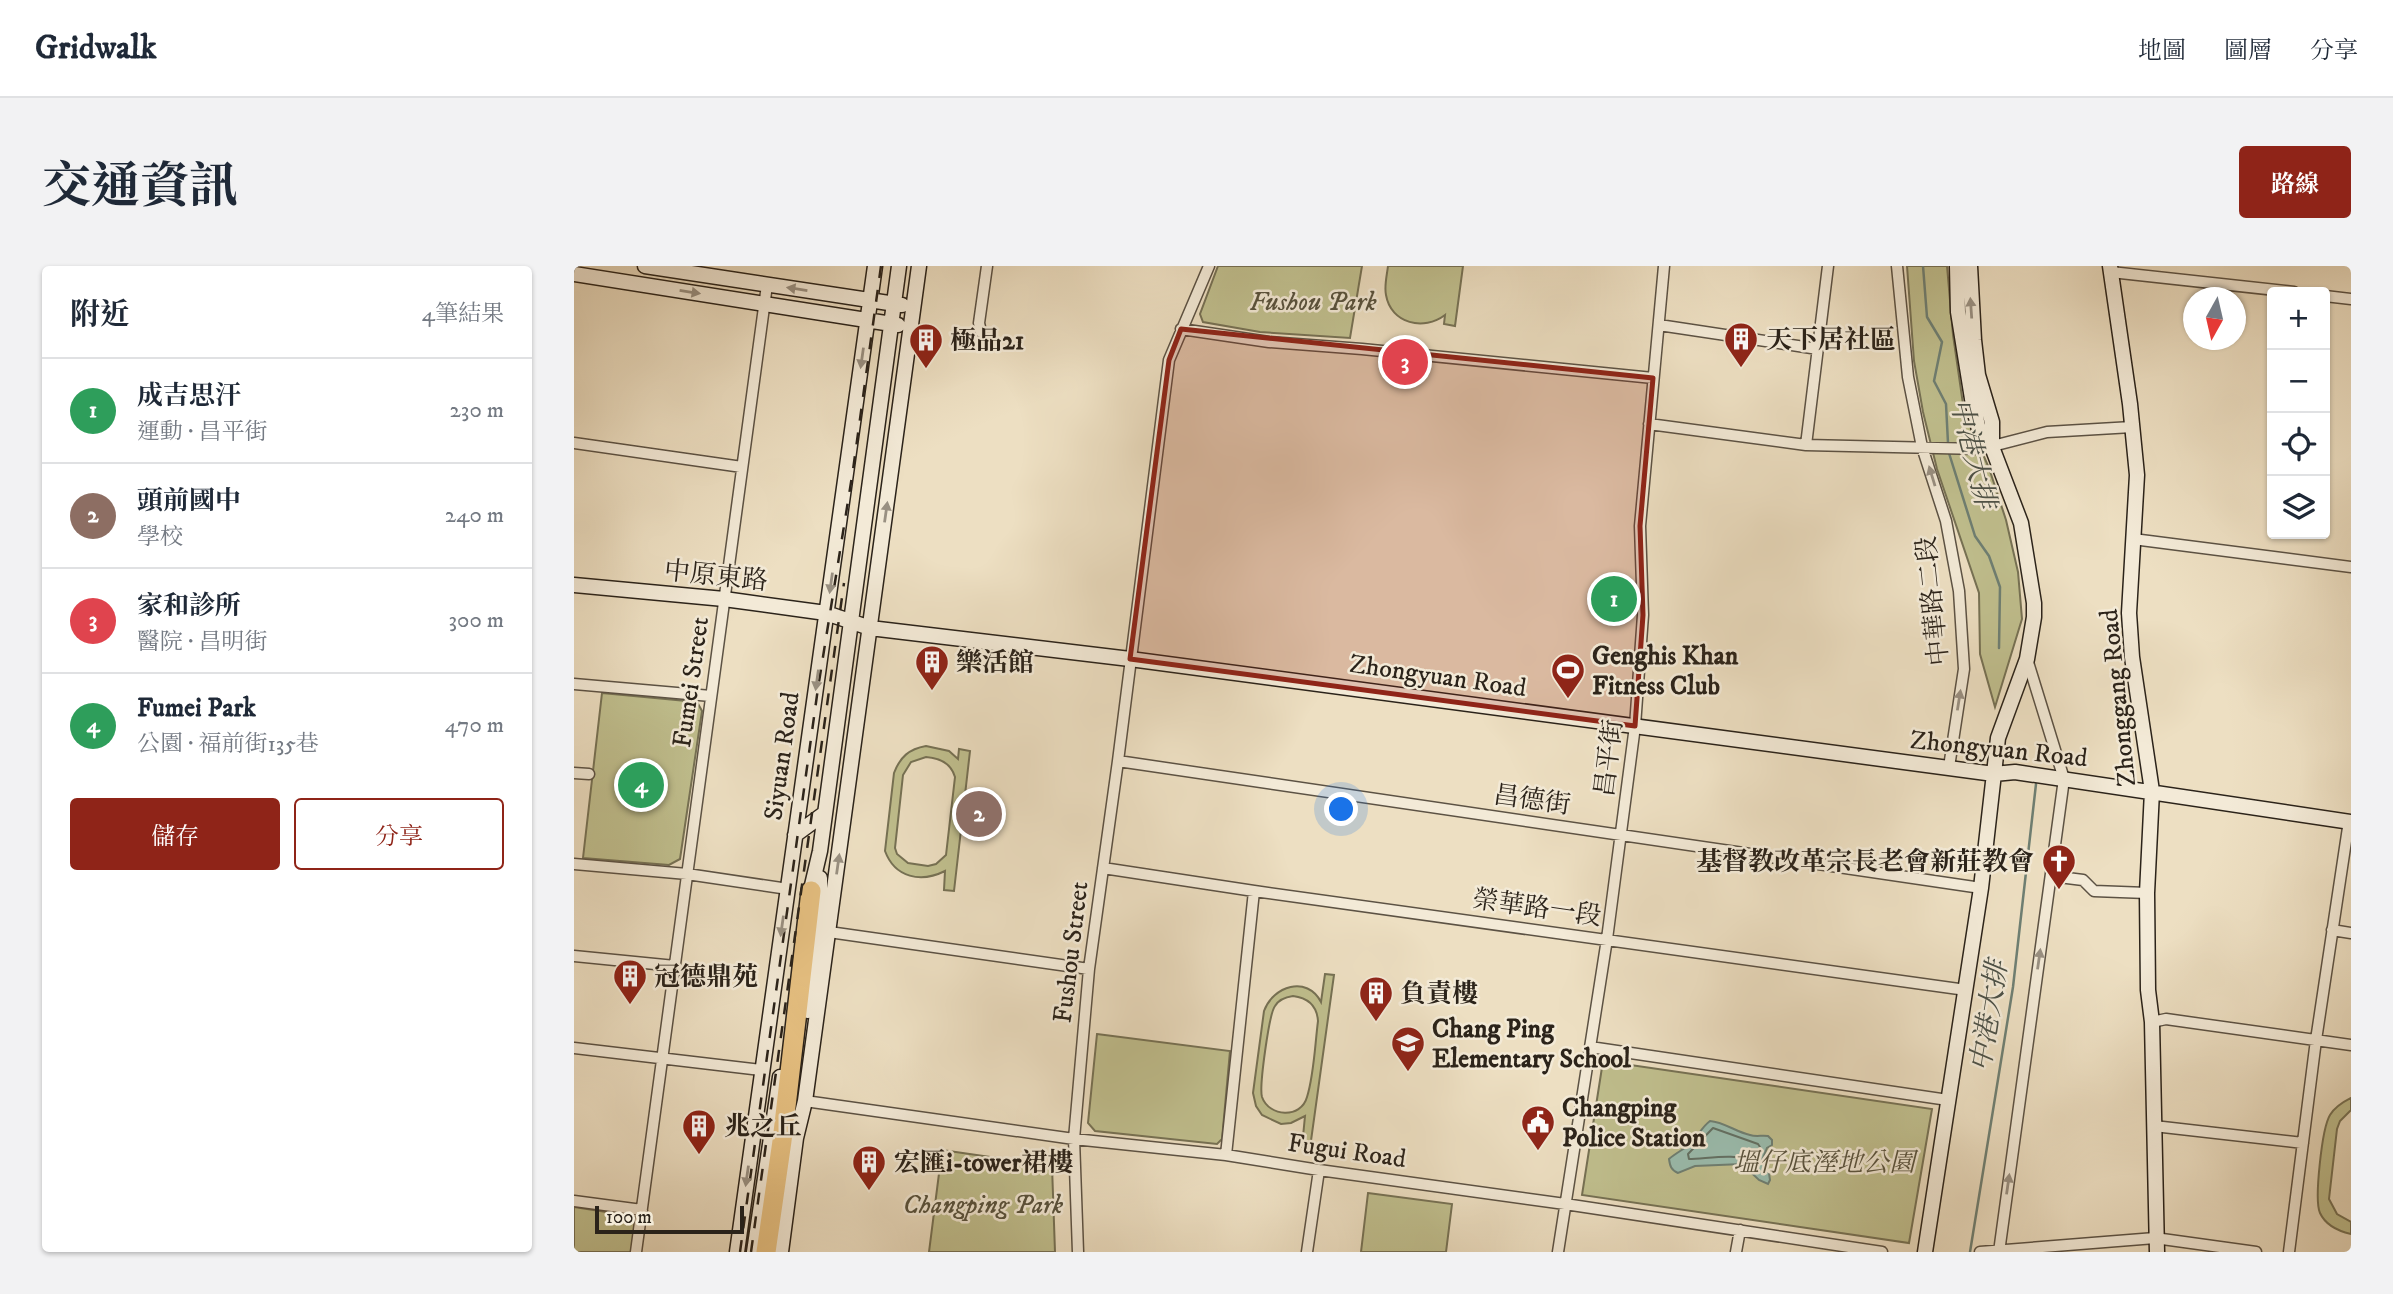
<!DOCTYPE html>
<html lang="zh-TW">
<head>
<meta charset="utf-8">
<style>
  :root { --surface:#fff; --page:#f2f2f3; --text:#1f2937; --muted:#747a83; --line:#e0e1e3; --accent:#8f2418 }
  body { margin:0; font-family:"IM FELL DW Pica","Noto Serif TC",serif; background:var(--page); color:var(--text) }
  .controls { position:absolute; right:21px; top:21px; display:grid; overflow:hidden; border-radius:7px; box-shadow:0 2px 5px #0004 }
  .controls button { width:63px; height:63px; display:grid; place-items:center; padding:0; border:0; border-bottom:2px solid var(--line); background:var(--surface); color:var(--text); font:35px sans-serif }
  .compass { position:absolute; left:1609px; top:21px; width:63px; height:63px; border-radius:50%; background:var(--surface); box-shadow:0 2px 5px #0004; rotate:188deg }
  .scale { position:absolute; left:21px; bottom:18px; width:149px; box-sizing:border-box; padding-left:7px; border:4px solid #2b231a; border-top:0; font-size:19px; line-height:24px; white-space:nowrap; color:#2b231a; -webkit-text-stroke:5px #f3ead7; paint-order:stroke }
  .you { position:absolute; left:768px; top:544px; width:24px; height:24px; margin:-18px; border:5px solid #fff; border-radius:50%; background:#1a73e8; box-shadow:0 0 0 10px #1a73e833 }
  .badge { display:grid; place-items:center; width:46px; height:46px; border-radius:50%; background:var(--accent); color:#fff; font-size:23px; font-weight:700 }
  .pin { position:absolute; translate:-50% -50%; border:4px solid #fff; box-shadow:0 2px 7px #0006 }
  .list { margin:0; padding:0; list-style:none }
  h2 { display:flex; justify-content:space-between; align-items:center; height:91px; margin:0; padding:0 28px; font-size:30px }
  h2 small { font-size:23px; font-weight:400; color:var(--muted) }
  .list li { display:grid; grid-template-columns:46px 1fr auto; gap:21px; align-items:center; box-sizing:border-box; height:105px; padding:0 28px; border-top:2px solid var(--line) }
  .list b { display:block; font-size:26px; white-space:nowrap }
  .list p { margin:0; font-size:23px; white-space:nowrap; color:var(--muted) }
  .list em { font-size:23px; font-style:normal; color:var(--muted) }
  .actions { display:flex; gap:14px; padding:21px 28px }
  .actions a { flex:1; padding:16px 0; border:2px solid var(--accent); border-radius:7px; text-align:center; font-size:24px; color:var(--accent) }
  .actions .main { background:var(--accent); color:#fff }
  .icon { flex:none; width:38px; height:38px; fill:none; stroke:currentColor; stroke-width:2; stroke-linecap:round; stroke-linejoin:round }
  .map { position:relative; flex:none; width:1777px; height:986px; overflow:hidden; border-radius:7px }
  header { display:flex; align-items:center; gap:42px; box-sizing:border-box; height:98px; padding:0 35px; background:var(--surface); border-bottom:2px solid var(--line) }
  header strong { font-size:33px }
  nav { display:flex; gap:38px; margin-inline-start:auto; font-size:24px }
  .intro { display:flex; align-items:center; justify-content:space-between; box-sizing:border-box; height:168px; padding:0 42px }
  h1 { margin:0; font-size:49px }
  .button { padding:18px 32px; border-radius:7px; background:var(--accent); color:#fff; font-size:24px; font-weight:700 }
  main { display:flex; gap:42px; padding:0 42px }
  aside { flex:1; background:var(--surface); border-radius:7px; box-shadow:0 2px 5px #0004 }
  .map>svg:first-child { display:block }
  .green { fill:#c0bf8e; stroke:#767154; stroke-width:2; fill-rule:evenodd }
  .water { fill:#9abdaf; stroke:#6e7f73; stroke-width:2 }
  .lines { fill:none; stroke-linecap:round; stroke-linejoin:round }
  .shore { stroke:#627064; stroke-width:2 }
  .stream { stroke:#6e7f73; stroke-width:2.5 }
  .street-casing { stroke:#5c5244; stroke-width:13 }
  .secondary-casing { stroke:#2b231a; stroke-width:17 }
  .highway-casing { stroke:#2b231a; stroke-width:22 }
  .street { stroke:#f3ead7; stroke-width:10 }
  .secondary { stroke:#f3ead7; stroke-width:14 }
  .highway { stroke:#e6c081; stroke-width:19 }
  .rail { stroke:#2b231a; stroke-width:2.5; stroke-dasharray:12 12; stroke-linecap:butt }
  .oneway { fill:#999082 }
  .marked { fill:#8f2418; fill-opacity:0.2; stroke:#8f2418; stroke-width:5; stroke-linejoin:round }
  .labels { text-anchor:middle; stroke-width:5; stroke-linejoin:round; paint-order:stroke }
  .park-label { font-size:26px; font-style:italic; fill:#58523d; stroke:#f3ead7 }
  .poi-label { font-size:26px; font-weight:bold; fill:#2b231a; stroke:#f3ead7; text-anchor:start }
  .street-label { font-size:26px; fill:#2b231a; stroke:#f3ead7 }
  .water-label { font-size:28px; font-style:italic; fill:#4c5147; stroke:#f3ead7 }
</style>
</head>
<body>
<header>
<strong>Gridwalk</strong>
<nav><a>地圖</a><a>圖層</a><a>分享</a></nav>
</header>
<div class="intro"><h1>交通資訊</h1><a class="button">路線</a></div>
<main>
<aside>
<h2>附近<small>4筆結果</small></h2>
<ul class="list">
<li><span class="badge" style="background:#2e9e5b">1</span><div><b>成吉思汗</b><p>運動 · 昌平街</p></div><em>230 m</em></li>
<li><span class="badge" style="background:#8d6e63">2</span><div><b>頭前國中</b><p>學校</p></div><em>240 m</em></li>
<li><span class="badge" style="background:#e0444e">3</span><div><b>家和診所</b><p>醫院 · 昌明街</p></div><em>300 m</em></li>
<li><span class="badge" style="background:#2e9e5b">4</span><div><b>Fumei Park</b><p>公園 · 福前街135巷</p></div><em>470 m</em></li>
</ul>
<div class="actions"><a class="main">儲存</a><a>分享</a></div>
</aside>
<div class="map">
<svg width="1777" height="986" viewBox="0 0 1777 986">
  <rect width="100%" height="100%" fill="#eddfc2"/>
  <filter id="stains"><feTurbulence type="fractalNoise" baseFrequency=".00286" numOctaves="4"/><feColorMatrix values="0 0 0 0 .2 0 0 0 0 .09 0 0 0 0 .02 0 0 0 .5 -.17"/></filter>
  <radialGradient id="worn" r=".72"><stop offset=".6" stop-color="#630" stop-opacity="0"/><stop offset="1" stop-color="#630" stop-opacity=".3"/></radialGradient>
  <!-- green -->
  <path class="green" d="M 644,0 L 788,0 L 776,72 L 686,66 L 629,56 L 626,48 Z
    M 814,0 L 889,0 L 881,60 L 870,58 L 871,49 C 850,65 817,58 812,29 C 810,20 813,9 814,0 Z
    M 1333,0 L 1373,0 L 1379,69 L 1390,145 L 1415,202 L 1432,254 L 1444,306 L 1448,353 L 1421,441 L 1406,388 L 1405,327 L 1363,203 L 1349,146 L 1340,95 Z
    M 28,427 L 123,436 L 128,445 L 106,593 L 95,599 L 9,592 Z
    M 352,480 L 375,485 L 384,493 L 385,483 L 396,485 L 380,625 L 370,624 L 371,605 C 347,617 321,612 311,585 L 320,507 C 326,491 335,483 352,480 ZM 352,491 C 366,492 377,497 381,511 L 372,589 L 362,598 L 354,600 L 334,597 L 323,588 L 321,582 L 329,509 L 337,496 Z
    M 751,708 L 760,709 L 736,882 L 728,881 L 731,850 L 717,857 L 707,858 L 688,849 L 682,840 L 679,827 L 690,745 C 699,720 733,709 747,736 ZM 719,730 C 735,732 743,740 744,755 C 741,778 740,809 733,831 C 727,853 695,851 688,831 C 685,821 695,748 701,740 C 705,733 712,731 719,730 Z
    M 523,768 L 656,785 L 648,873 L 643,878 L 521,865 L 514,857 Z
    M 1029,795 L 1358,843 L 1335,977 L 1008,929 Z
    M 1777,832 L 1777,844 L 1766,855 L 1763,863 L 1755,933 L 1763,948 L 1777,956 L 1777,968 C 1764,965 1752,960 1746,947 C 1740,934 1748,862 1756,849 C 1761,841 1769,836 1777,832 Z
    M 368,884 L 478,900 L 481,986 L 355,986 Z
    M 794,927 L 878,938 L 872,986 L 787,986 Z
    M 0,941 L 58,950 L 63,956 L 58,986 L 0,986 Z"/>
  <!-- water -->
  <path class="water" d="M 1136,855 C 1150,856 1162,866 1176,869 C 1182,871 1188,869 1194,870 L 1198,874 L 1198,879 L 1193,882 L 1188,895 L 1195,907 L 1196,914 L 1194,918 L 1185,914 L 1168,898 L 1121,900 L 1104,907 C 1097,904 1096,900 1095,893 C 1103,886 1113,882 1120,874 C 1126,867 1128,861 1136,855 Z"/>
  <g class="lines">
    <!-- shore -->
    <path class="shore" d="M 1139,862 L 1184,878 L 1186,881 L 1181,895 L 1177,896 C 1164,886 1132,893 1115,893 L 1114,888 Z"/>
    <!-- stream -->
    <path class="stream" d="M 1349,0 L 1353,51 L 1368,76 L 1360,115 L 1372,138 L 1374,177
      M 1374,184 L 1401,270 L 1415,290 L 1426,321 L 1425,382
      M 1396,986 L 1439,721 L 1462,518"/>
    <!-- street casing -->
    <g class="street-casing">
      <path id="street" d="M 1323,0 L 1334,111 L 1348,181 L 1372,255 L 1385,325 L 1390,403 L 1375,501
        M 1537,6 L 1720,26
        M 1751,30 L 1777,33
        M 1085,59 L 1244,83
        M 607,63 L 695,76 L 788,83 L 1079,112
        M 407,66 L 405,57 L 413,0
        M 1075,158 L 1232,179 L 1407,183 L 1473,166 L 1558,161
        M 0,177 L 168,201
        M 1232,179 L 1254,0
        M 1559,273 L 1777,301
        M 0,418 L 137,430
        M 544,495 L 1407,622
        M 0,507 L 15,508
        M 0,598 L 113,608 L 214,623
        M 529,602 L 680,625 L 1392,724
        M 1477,610 L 1509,614 L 1520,625 L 1573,627
        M 1758,664 L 1777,667
        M 255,666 L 515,703
        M 0,690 L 101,700
        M 1578,756 L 1592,753 L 1777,779
        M 1016,781 L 1374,834
        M 0,782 L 187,804
        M 231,835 L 500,873 L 652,889 L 745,904 L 991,938 L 1308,986
        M 1580,860 L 1729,877
        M 652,889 L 680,625
        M 0,935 L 68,944
        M 62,986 L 193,19
        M 504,986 L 500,873 L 515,703 L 544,495 L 595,94 L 635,0
        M 733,986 L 745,904
        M 984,986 L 1033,673 L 1061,460 L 1069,349 L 1066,260 L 1090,0
        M 1162,986 L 1166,964
        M 1406,986 L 1581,972 L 1682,986
        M 1425,986 L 1490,513 L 1453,393
        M 1715,986 L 1742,774 L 1775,555"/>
    </g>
    <!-- secondary casing -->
    <g class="secondary-casing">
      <path id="secondary" d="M 71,0 L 328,39
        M 1396,0 L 1400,74 L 1404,109 L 1418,156 L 1418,181
        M 1536,0 L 1556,138 L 1563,209 L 1555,347 L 1558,391 L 1578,525 L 1573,627 L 1574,724 L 1578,756 L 1583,986
        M 0,8 L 324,59
        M 0,319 L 150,333 L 252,347 L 296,362 L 556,393 L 1420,508 L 1441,506 L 1777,556
        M 221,569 L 251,547
        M 235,632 L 246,585 L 325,0
        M 234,745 L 246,653 L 246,612
        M 163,986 L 301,0
        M 180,986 L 206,811
        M 207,986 L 222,872 L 231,835 L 345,0
        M 1351,986 L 1407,622 L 1424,472 L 1453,393 L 1460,351 L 1460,337 L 1447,257 L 1418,181 L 1406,168 L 1399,139 L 1384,46 L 1383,0"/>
    </g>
    <!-- highway casing -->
    <g class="highway-casing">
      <path id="highway" d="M 192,986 L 208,875 L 237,625"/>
    </g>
    <!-- street -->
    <use href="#street" class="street"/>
    <!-- secondary -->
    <use href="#secondary" class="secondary"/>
    <!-- highway -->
    <use href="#highway" class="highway"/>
    <!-- rail -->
    <path class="rail" d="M 166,986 L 244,422 L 279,204 L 307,0
      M 177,986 L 270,317"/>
  </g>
  <!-- one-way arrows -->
  <defs><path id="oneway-solid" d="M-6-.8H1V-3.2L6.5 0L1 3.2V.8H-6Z" transform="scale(1.75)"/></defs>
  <g class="oneway">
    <use href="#oneway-solid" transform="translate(223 23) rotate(-171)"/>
    <use href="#oneway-solid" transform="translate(116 26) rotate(9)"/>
    <use href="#oneway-solid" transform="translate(1397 42) rotate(-94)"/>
    <use href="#oneway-solid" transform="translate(288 92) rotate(98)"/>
    <use href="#oneway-solid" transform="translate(1358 210) rotate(-107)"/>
    <use href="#oneway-solid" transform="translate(312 246) rotate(-82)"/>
    <use href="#oneway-solid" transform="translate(257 317) rotate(98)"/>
    <use href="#oneway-solid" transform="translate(243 414) rotate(98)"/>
    <use href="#oneway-solid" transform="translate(1385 434) rotate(-81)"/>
    <use href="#oneway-solid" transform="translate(264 598) rotate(-82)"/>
    <use href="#oneway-solid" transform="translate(208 660) rotate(98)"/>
    <use href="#oneway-solid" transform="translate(1465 693) rotate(-82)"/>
    <use href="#oneway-solid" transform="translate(173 910) rotate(98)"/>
    <use href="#oneway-solid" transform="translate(1434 918) rotate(-82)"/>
  </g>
  <!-- marked area -->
  <path class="marked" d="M 607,63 L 1079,112 L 1066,260 L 1069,349 L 1061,460 L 556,393 L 595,94 Z"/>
  <!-- icons -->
  <defs>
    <g id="building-pin" transform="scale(1.75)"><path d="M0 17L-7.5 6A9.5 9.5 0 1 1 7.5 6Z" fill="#8f2418" stroke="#f3ead7"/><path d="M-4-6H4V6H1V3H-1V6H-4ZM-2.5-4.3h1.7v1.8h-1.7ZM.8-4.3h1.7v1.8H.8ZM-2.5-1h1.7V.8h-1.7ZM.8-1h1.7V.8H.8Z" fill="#fff"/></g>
    <g id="stadium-pin" transform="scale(1.75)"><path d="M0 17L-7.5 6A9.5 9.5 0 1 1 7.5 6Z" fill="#8f2418" stroke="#f3ead7"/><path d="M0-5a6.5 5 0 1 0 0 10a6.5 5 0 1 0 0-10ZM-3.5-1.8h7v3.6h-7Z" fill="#fff"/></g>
    <g id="church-pin" transform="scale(1.75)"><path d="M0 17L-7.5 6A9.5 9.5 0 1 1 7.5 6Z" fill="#8f2418" stroke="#f3ead7"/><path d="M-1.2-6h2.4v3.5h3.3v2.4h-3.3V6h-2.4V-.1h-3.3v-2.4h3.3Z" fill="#fff"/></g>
    <g id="school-pin" transform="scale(1.75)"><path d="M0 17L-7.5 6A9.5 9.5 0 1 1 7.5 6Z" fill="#8f2418" stroke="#f3ead7"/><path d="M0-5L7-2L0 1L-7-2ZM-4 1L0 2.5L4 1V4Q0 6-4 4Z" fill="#fff"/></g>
    <g id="civic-pin" transform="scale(1.75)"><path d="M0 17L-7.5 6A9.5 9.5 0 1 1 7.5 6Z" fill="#8f2418" stroke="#f3ead7"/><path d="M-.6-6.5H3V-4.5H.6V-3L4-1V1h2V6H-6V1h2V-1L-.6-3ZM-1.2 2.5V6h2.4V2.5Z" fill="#fff"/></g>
  </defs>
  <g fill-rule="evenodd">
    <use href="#building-pin" x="1167" y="73"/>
    <use href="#building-pin" x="352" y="74"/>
    <use href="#building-pin" x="358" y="396"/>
    <use href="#stadium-pin" x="994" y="404"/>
    <use href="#church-pin" x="1485" y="595"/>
    <use href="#building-pin" x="56" y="710"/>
    <use href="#building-pin" x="802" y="727"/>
    <use href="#school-pin" x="834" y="777"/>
    <use href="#civic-pin" x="964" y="856"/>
    <use href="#building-pin" x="125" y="860"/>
    <use href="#building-pin" x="295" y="896"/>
  </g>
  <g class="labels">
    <!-- park labels -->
    <g class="park-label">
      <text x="739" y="44">Fushou Park</text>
      <text x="1250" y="905">塭仔底溼地公園</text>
      <text x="409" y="947">Changping Park</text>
    </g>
    <!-- poi labels -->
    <g class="poi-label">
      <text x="1192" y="82">天下居社區</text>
      <text x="376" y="83">極品21</text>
      <text x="1018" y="398">Genghis Khan<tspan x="1018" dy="30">Fitness Club</tspan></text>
      <text x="382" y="405">樂活館</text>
      <text x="1460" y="604" text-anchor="end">基督教改革宗長老會新莊教會</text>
      <text x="80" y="719">冠德鼎苑</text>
      <text x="826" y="736">負責樓</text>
      <text x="858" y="771">Chang Ping<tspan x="858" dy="30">Elementary School</tspan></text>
      <text x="988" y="850">Changping<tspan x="988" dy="30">Police Station</tspan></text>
      <text x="150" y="869">兆之丘</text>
      <text x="320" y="905">宏匯i-tower裙樓</text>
    </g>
    <!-- street labels -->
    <g class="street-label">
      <text transform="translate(142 309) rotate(6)" y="9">中原東路</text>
      <text transform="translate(1358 335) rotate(-96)" y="9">中華路二段</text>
      <text transform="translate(864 409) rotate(8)" y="9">Zhongyuan Road</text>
      <text transform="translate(116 416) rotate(-82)" y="9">Fumei Street</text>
      <text transform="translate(1543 432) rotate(-96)" y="9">Zhonggang Road</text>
      <text transform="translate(1425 482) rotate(6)" y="9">Zhongyuan Road</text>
      <text transform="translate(207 490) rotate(-82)" y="9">Siyuan Road</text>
      <text transform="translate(1034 492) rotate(-83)" y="9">昌平街</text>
      <text transform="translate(958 533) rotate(8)" y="9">昌德街</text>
      <text transform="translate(963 641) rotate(8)" y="9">榮華路一段</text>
      <text transform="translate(496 686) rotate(-83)" y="9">Fushou Street</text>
      <text transform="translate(773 884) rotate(8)" y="9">Fugui Road</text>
    </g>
    <!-- water labels -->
    <g class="water-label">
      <text transform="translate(1400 187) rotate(76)" y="10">中港大排</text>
      <text transform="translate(1414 750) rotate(-81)" y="10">中港大排</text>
    </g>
  </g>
  <rect width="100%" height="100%" filter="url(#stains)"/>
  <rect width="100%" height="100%" fill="url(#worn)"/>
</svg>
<div class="controls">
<button>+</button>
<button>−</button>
<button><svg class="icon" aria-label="locate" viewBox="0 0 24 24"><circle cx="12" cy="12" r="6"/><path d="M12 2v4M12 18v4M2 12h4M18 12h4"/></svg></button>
<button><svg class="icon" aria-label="layers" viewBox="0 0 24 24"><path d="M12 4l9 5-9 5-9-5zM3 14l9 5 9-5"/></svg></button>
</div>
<svg class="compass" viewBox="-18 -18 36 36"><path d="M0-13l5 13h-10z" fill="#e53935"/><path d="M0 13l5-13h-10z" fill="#747a83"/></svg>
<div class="scale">100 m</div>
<div class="you"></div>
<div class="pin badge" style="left:1040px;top:333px;background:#2e9e5b">1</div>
<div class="pin badge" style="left:405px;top:548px;background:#8d6e63">2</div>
<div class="pin badge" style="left:831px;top:96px;background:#e0444e">3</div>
<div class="pin badge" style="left:67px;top:519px;background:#2e9e5b">4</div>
</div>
</main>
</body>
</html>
